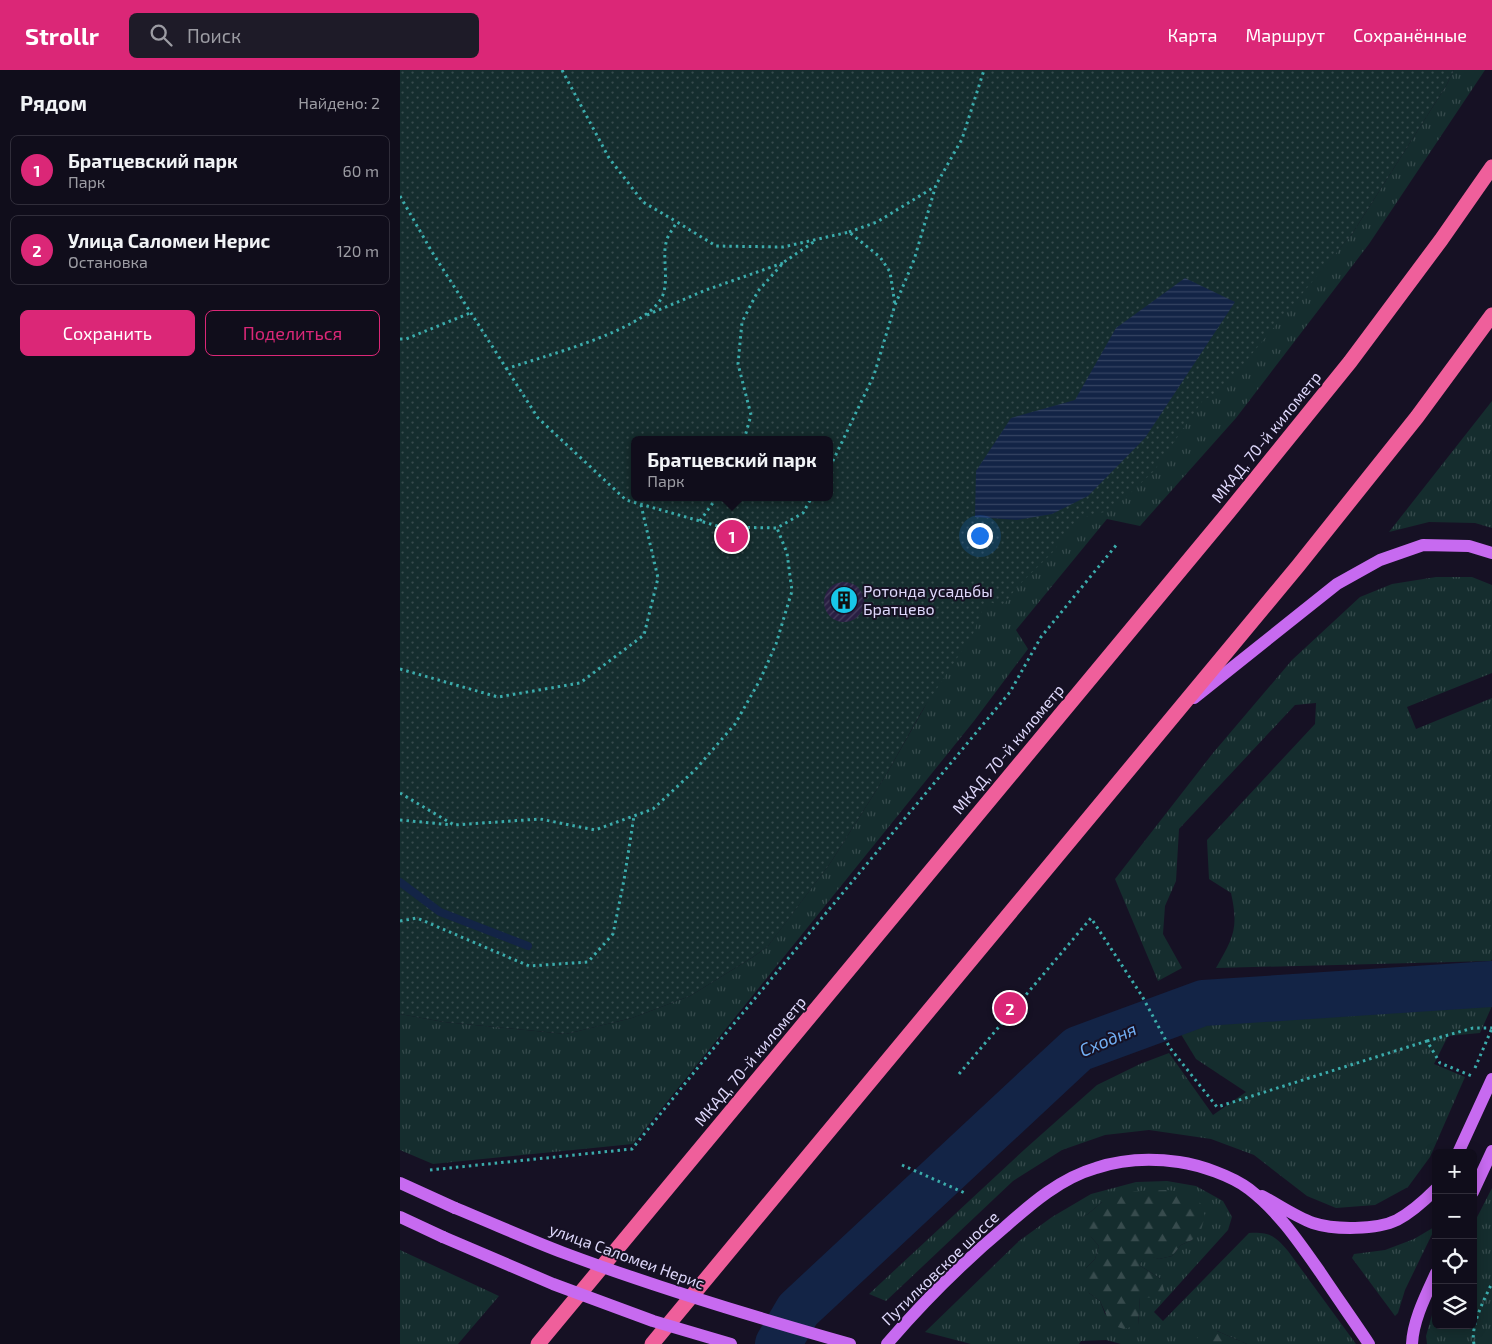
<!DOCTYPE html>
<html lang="ru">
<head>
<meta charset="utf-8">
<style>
  :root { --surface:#100d1b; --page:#1e1b28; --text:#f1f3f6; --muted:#9c9ca3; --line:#302d3a; --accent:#db2777 }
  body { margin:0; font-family:"Exo 2",sans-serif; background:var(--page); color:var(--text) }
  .controls { position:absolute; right:15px; bottom:15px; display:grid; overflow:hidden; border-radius:8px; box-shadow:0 2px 12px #0003 }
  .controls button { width:45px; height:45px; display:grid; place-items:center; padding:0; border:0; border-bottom:1px solid var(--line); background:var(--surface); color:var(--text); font:25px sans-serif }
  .you { position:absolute; left:579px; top:465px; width:18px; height:18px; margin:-12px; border:4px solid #fff; border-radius:50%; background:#1a73e8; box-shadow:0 0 0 8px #1a73e833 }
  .badge { display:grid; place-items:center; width:32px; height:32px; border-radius:50%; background:var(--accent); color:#fff; font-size:16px; font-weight:700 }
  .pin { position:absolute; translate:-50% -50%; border:2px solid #fff; box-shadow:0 1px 5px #0006 }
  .popup { position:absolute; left:231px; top:366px; width:202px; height:65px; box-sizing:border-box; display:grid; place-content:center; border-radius:8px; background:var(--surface); filter:drop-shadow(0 1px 4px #0005); font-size:16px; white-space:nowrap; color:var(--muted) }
  .popup b { font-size:19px; color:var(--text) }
  .popup::after { content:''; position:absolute; left:50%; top:100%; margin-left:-10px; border:10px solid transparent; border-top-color:var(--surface) }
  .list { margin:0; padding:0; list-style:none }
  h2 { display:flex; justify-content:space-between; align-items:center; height:65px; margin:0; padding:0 20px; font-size:21px }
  h2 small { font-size:16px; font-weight:400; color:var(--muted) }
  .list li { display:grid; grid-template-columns:32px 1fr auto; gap:15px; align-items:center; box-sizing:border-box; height:70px; margin:0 10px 10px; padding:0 10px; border:1px solid var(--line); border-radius:8px }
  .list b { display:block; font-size:19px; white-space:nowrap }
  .list p { margin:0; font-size:16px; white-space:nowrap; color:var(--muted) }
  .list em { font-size:16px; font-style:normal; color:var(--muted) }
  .actions { display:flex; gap:10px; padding:15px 20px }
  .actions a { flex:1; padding:11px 0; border:1px solid var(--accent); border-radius:8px; text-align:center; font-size:18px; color:var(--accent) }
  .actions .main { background:var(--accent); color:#fff }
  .icon { flex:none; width:28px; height:28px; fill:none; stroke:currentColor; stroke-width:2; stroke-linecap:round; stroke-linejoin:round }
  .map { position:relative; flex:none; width:1092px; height:1274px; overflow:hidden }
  header { display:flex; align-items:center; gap:30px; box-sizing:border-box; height:70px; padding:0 25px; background:var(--accent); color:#fff }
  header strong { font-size:24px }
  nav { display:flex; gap:28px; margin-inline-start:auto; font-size:18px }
  .search { width:350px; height:45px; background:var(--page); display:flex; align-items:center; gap:12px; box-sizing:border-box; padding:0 18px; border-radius:8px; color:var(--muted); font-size:19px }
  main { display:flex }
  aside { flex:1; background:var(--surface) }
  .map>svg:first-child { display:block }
  .grass { fill:url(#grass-tufts); fill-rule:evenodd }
  .forest { fill:url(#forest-firs) }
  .park { fill:url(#park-dots); fill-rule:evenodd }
  .water { fill:url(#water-rules) }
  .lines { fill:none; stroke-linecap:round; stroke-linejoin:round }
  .stream { stroke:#132446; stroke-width:8 }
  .river { stroke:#132446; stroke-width:46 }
  .building { fill:url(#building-hatch) }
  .path { stroke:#3bacac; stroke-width:3; stroke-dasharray:2.5 4; stroke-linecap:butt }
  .major { stroke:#c76af0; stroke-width:12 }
  .highway { stroke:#ef5f9b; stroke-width:15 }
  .major-bridge { stroke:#c76af0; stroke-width:12 }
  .labels { text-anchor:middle; stroke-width:4; stroke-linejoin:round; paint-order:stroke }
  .street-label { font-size:16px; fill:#ded8fb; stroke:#161124 }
  .poi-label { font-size:16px; fill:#ded8fb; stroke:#161124; text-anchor:start }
  .water-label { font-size:18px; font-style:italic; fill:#71adf1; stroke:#161124 }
</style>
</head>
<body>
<header>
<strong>Strollr</strong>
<div class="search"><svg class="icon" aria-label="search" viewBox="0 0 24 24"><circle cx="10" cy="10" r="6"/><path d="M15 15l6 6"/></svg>Поиск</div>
<nav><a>Карта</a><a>Маршрут</a><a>Сохранённые</a></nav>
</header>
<main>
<aside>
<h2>Рядом<small>Найдено: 2</small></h2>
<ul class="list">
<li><span class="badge">1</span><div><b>Братцевский парк</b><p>Парк</p></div><em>60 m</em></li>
<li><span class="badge">2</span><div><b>Улица Саломеи Нерис</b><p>Остановка</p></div><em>120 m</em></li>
</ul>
<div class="actions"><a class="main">Сохранить</a><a>Поделиться</a></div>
</aside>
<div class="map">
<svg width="1092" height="1274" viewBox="0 0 1092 1274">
  <defs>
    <pattern id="grass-tufts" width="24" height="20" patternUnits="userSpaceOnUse" patternTransform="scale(1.25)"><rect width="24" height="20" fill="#152d2e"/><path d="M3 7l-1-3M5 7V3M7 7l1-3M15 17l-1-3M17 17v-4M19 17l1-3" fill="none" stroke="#374b4d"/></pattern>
    <pattern id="forest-firs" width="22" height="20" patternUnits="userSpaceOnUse" patternTransform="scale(1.25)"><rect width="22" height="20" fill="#152d2e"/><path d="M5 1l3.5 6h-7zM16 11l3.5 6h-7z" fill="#374b4d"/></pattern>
    <pattern id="park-dots" width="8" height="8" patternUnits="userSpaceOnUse" patternTransform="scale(1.25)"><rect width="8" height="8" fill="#152d2e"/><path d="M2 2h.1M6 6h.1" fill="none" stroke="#374b4d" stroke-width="1.8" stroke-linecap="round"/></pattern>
    <pattern id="water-rules" width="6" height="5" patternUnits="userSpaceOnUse" patternTransform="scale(1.25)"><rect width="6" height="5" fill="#132446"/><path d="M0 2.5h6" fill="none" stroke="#354362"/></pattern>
    <pattern id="building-hatch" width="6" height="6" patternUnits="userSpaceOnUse" patternTransform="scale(1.25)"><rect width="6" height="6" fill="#291f43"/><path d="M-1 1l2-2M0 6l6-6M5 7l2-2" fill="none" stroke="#483f5f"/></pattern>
  </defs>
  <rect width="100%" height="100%" fill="#161124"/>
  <!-- grass -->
  <path class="grass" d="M 1054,0 L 1085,0 L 969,174 L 836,348 L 740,456 L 707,449 L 616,560 L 628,579 L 574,651 L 233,1074 L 33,1094 L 0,1080 L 0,944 L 44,952 L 166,964 L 232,948 L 290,926 L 353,887 L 368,876 L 431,792 L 486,705 L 586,529 L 887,240 L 952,164 L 1046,16 Z
    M 1092,331 L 1092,458 L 1075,453 L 1029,452 L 989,462 Z
    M 1036,507 L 1072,507 L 1092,515 L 1092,603 L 1007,637 L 1016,659 L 1092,628 L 1092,889 L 1091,891 L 816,898 C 833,868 839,859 831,823 L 809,809 L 807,770 L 915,654 L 916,633 L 895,635 L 779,759 L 776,811 L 765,836 L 763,864 L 782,898 L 758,911 L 715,809 L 813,683 L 892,590 L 960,527 L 992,514 Z
    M 1092,936 L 1080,963 L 1048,966 L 1034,994 L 1065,1007 L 1030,1087 L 1008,1117 L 975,1135 L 936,1138 L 907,1126 L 854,1085 L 811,1069 L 749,1060 L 705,1065 L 662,1080 L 613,1111 L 486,1231 L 469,1224 L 625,1079 L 697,1015 L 740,994 L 769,983 L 813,1045 L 846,1022 L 796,989 L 779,961 L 818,952 Z
    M 767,1111 L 796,1116 L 823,1131 L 832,1147 L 828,1160 L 754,1242 L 763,1251 L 849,1163 C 870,1162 875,1166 888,1181 L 956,1274 L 847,1274 L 817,1261 L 796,1270 L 796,1274 L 721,1274 L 706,1270 L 681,1271 L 679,1274 L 571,1274 L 525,1262 L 619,1171 L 652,1147 L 691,1124 L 736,1112 ZM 702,1132 L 792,1170 L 781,1175 L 772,1186 L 759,1189 L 747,1185 L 739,1195 L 761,1209 L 740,1227 L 738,1255 L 705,1244 L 700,1231 L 689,1223 L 686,1198 L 695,1189 L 699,1176 L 676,1150 L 688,1144 Z
    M 1092,1118 L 1092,1274 L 1027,1274 L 1026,1266 L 1036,1231 L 1036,1255 L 1073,1255 L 1073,1155 Z
    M 1036,1156 L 1005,1220 L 998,1243 L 995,1246 L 952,1188 L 954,1184 L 985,1180 L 1014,1169 Z
    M 0,1180 L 99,1226 L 58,1274 L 0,1274 Z"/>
  <!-- forest -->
  <path class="forest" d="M 768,1120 L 791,1124 L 801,1134 L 805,1146 L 801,1160 L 792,1170 L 781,1175 L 772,1186 L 759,1189 L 747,1186 L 739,1195 L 761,1209 L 765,1223 L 753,1228 L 740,1227 L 738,1255 L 724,1259 L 711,1255 L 700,1231 L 689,1223 L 684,1211 L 686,1198 L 695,1189 L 699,1176 L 691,1167 L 678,1163 L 675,1150 L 688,1144 L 702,1132 L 735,1121 Z
    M 803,1260 L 817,1261 L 847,1274 L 796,1274 L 796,1270 Z"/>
  <!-- park -->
  <path class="park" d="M 0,0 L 1054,0 L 1046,16 L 952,164 L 820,322 L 803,330 L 754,401 L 712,440 L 677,449 L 652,483 L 617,517 L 602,537 L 586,530 L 573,564 L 522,641 L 486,705 L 431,792 L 381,859 L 368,876 L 353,887 L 290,926 L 232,948 L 166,964 L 44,952 L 0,944 ZM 235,370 L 430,370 L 430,427 L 235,427 Z"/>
  <!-- water -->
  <path class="water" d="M 785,208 L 835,232 L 745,368 L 688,426 L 652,444 L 617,450 L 575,447 L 576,401 L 611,348 L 675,330 L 716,258 Z"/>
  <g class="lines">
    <!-- stream -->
    <path class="stream" d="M 0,812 L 40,842 L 128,876"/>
    <!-- river -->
    <path class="river" d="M 378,1274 L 398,1240 L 678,979 L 803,933 L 1092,914"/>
  </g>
  <!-- building -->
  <path class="building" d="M424 532a20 20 0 1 1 40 0a20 20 0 1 1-40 0Z"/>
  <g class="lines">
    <!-- path -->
    <path class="path" d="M 162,0 L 209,88 L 243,132 L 277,152
      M 0,126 L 32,182 L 138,348 L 226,430 L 321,457 L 377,458 L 403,443 L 412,427
      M 449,162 L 477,152 L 536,116
      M 247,245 L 306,220 L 383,193
      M 0,269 L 6,269 L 70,243
      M 106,299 C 143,286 241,262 261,229 C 270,214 262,188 266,173 C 267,166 273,159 277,152 L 316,176 L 383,177 L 449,162 L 480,187 L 490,202 L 495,235
      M 344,370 L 351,345 L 338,294 L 342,252 L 358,221 L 384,192 L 415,171
      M 430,397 L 474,305 L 495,235 L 514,190 L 536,115 L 562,69 L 584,0
      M 300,451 L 317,427
      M 0,599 L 98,627 L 180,613 L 244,565 L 258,508 L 241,435
      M 0,723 L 54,755 L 140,749 L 195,760 L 253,739 L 295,700 L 335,654 L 360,610 L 376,574 L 392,521 L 387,483 L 377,458
      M 0,750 L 52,755
      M 0,851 L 17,848 L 129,896 L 188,892 L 213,864 L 224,810 L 234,746
      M 1027,971 L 1073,958 L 1092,958
      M 1075,998 L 1092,958
      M 559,1004 L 691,848 L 742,926 L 770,978 L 817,1037 L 1027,971 L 1040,993 L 1072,1006
      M 502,1095 L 567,1124
      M 30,1100 L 232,1079 L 317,974 L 610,622 L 641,567 L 718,473
      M 1074,1274 C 1070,1256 1084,1230 1092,1213"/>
    <!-- major -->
    <path class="major" d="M 794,628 L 937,514 L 980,490 L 1023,475 L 1069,476 L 1092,483
      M 1058,1083 L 1092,1009
      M 0,1113 L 55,1138
      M 1073,1122 L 1092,1081
      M 862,1126 C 879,1135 896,1147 913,1153 C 934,1160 977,1160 997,1150 C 1012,1142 1024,1131 1036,1119
      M 0,1147 L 43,1167
      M 487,1274 C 523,1232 562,1193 605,1157 C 632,1133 661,1108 696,1098 C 723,1089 751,1088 779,1092 C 800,1095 832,1106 849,1119 C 878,1141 899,1172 920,1202 C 936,1226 953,1250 969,1274
      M 1012,1274 C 1013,1250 1026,1225 1036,1203"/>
    <!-- highway -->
    <path class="highway" d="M 138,1274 L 827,444 L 950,292 L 1041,170 L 1092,97
      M 252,1274 L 898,496 L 1017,347 L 1092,245"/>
    <!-- major-bridge -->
    <path class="major-bridge" d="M 55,1138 C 92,1153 127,1169 164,1183 C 258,1218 354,1247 450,1274
      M 43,1167 L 153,1214 L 253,1251 L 331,1274"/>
  </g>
  <!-- icons -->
  <defs>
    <g id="building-disc" transform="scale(1.4375)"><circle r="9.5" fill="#17c6e8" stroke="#161124"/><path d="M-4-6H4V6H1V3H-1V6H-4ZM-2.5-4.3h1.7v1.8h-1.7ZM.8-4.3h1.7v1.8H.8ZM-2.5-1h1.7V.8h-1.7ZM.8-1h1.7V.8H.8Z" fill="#111"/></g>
  </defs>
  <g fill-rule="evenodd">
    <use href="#building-disc" x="444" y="530"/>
  </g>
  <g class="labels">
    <!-- street labels -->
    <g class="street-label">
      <text transform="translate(866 367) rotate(-51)" y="6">МКАД, 70-й километр</text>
      <text transform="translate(608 679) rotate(-50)" y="6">МКАД, 70-й километр</text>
      <text transform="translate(350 991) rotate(-50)" y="6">МКАД, 70-й километр</text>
      <text transform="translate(227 1186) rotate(20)" y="6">улица Саломеи Нерис</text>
      <text transform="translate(540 1198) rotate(-44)" y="6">Путилковское шоссе</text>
    </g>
    <!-- poi labels -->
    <g class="poi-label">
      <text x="463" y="527">Ротонда усадьбы<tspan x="463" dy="18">Братцево</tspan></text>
    </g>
    <!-- water labels -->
    <g class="water-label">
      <text transform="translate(708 970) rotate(-23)" y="6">Сходня</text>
    </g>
  </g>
</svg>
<div class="controls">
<button>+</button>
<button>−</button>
<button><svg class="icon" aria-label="locate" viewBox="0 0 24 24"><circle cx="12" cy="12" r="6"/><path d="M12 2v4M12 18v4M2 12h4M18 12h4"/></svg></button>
<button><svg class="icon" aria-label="layers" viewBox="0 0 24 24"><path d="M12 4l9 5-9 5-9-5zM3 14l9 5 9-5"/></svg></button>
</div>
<div class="you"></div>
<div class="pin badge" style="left:332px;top:466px">1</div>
<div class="popup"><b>Братцевский парк</b>Парк</div>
<div class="pin badge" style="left:610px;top:938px">2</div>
</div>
</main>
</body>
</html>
